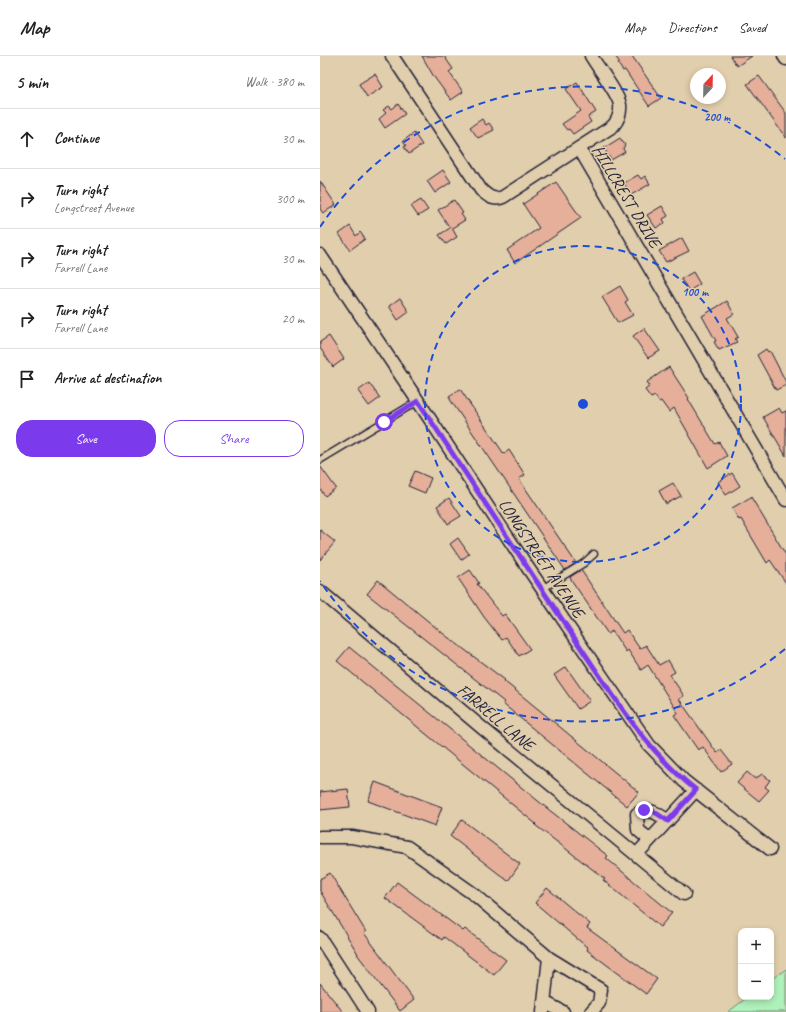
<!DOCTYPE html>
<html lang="en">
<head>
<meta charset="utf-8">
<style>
  :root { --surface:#fff; --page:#f2f2f2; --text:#222; --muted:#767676; --line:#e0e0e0; --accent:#7c3aed }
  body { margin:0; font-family:Caveat,sans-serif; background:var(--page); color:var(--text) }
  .controls { position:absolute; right:12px; bottom:12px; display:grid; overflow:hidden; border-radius:8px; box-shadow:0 2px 6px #0003 }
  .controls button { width:36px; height:36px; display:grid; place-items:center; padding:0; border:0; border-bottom:1px solid var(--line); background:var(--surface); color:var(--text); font:20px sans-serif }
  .compass { position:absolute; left:370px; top:12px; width:36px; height:36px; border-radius:50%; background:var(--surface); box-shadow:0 2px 6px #0003; rotate:22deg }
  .stop { position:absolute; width:12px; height:12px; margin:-9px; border:3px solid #7c3aed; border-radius:50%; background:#fff }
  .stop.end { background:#7c3aed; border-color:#fff; box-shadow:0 1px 4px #0008 }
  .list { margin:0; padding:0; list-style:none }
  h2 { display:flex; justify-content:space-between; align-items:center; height:52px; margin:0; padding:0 16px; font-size:17px }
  h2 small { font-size:13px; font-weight:400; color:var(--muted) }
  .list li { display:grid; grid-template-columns:26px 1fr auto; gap:12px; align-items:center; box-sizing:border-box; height:60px; padding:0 16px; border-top:1px solid var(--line) }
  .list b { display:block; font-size:15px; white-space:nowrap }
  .list p { margin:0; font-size:13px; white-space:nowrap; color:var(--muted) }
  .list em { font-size:13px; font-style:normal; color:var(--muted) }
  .actions { display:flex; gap:8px; padding:12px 16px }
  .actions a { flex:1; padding:9px 0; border:1px solid var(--accent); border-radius:16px; text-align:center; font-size:14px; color:var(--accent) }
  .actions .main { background:var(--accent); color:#fff }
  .icon { flex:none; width:22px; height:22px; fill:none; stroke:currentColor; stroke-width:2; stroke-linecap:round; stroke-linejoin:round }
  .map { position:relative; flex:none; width:466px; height:956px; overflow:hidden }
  header { display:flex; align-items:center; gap:24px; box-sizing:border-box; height:56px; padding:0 20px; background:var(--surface); border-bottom:1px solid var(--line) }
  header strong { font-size:19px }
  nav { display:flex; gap:22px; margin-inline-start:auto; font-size:14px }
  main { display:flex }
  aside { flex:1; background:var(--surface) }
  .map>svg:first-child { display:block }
  .green { fill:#aff1ba; stroke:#688a7a }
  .building { fill:#e5af9a; stroke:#22223b }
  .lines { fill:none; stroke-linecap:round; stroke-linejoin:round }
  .service-casing { stroke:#22223b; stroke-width:9 }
  .minor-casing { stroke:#22223b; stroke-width:15 }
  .service { stroke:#e1ceac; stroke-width:6 }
  .minor { stroke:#e1ceac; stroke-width:12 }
  .route { stroke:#7c3aed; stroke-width:5 }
  .ring { fill:none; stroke:#1d4ed8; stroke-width:2; stroke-dasharray:7 5 }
  .labels { text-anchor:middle; stroke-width:3; stroke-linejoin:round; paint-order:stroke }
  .street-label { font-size:17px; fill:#22223b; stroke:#e1ceac }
  .centre { fill:#1d4ed8; stroke:#e1ceac; stroke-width:2 }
  .ring-label { font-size:12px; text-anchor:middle; font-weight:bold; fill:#1d4ed8; stroke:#e1ceac; stroke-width:3; stroke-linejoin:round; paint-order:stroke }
</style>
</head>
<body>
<header>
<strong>Map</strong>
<nav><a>Map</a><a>Directions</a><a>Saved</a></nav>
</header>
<main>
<aside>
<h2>5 min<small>Walk · 380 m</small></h2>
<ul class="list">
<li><svg class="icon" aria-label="ahead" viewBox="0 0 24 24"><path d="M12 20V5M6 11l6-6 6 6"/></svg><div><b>Continue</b></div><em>30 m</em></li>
<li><svg class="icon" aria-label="right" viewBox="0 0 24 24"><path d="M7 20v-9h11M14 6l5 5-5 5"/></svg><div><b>Turn right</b><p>Longstreet Avenue</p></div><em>300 m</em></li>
<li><svg class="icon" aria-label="right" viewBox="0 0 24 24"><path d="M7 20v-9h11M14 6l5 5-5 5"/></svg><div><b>Turn right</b><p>Farrell Lane</p></div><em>30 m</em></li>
<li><svg class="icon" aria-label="right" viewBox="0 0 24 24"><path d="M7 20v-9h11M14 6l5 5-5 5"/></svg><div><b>Turn right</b><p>Farrell Lane</p></div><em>20 m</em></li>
<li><svg class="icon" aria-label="arrive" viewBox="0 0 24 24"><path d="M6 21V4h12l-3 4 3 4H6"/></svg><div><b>Arrive at destination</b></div></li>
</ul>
<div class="actions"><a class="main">Save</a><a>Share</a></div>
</aside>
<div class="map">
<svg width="466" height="956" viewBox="0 0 466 956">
  <rect width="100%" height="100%" fill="#e1ceac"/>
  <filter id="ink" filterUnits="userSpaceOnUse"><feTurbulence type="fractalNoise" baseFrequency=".025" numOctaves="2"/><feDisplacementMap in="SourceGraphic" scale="8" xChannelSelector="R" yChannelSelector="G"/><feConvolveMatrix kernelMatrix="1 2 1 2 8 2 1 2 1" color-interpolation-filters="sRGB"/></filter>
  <g filter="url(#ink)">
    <!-- green -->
    <path class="green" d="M 466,913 L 466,956 L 408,956 L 428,941 L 451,941 L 451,924 Z"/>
    <!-- building -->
    <path class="building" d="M 102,0 L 124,0 L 133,13 L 129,16 L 143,36 L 131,44 L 114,21 Z
      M 295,0 L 312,0 L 341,42 L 329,50 L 305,14 L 303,15 L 298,8 L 300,7 Z
      M 410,0 L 432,0 L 417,10 Z
      M 55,18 L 63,31 L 47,41 L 39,28 Z
      M 439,20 L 466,57 L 466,82 L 427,28 Z
      M 257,26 L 276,56 L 268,61 L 271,66 L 253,78 L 249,73 L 247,74 L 242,68 L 261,55 L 246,33 Z
      M 78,48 L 85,58 L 65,72 L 59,63 L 66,57 L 63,54 L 69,50 L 72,53 Z
      M 162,63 L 166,69 L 169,67 L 174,74 L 158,82 L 150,71 Z
      M 94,77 L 102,89 L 89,98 L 84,91 L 86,90 L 83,85 Z
      M 300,82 L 305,89 L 303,93 L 305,96 L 291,104 L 284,92 Z
      M 123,114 L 131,126 L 115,137 L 107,125 Z
      M 318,119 L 321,123 L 325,120 L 330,128 L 311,139 L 304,127 Z
      M 0,125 L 16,149 L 3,157 L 0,153 Z
      M 236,126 L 261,162 L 195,207 L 187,194 L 219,172 L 203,148 Z
      M 101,144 L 108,154 L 98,160 L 91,150 Z
      M 134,144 L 143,157 L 141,158 L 145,164 L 132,172 L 137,181 L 126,188 L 119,179 L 130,172 L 118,154 Z
      M 342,150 L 348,160 L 343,163 L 345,167 L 336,172 L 327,159 Z
      M 30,170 L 36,180 L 40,176 L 45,183 L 30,194 L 19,178 Z
      M 362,182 L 369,195 L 346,206 L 339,195 Z
      M 373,216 L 380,228 L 369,235 L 361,223 Z
      M 300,230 L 308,244 L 305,246 L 313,259 L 298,267 L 282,241 Z
      M 80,242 L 89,256 L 78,264 L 69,250 Z
      M 407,245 L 414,258 L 407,262 L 418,281 L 415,283 L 417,286 L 399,294 L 394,286 L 396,285 L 382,260 Z
      M 324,272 L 340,295 L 328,302 L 313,280 Z
      M 9,280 L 24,303 L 13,311 L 0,292 L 0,286 Z
      M 446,293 L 448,296 L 450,295 L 466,326 L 466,329 L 456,334 L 437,299 Z
      M 349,311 L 369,342 L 368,343 L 395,388 L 399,386 L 407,400 L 388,412 L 354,352 L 349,356 L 341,345 L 339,346 L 335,340 L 331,342 L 325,334 L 330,330 L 327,326 Z
      M 49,327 L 60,342 L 49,350 L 38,335 Z
      M 140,333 L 184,398 L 189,394 L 205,419 L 199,423 L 256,507 L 245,514 L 184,423 L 131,345 L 129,340 Z
      M 459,352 L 462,357 L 466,355 L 466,400 L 443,361 Z
      M 0,410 L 16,432 L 5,440 L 0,433 Z
      M 95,415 L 111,422 L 105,437 L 88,430 Z
      M 412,417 L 420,430 L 406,439 L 398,426 Z
      M 353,427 L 361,440 L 346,448 L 339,435 Z
      M 431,441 L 466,499 L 466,527 L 450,504 L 447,507 L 421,463 L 419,464 L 412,452 Z
      M 129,442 L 141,460 L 128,468 L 117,450 Z
      M 0,474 L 15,486 L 0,504 Z
      M 138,482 L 149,498 L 141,504 L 130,488 Z
      M 150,514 L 159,527 L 157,528 L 182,560 L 185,558 L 210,593 L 199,600 L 186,581 L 182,584 L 164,561 L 138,522 Z
      M 261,514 L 303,577 L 307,574 L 320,593 L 326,589 L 339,609 L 348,604 L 355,616 L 350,619 L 364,640 L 359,643 L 397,697 L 401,694 L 412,708 L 401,716 L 383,691 L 378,694 L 354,659 L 358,657 L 328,609 L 321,614 L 308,594 L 306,596 L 292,575 L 288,578 L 252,525 L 250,521 Z
      M 58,524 L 125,579 L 185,624 L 184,625 L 319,736 L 307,750 L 183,648 L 184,646 L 47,538 Z
      M 29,591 L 228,753 L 288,800 L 286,802 L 352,857 L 340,871 L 283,824 L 285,823 L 215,769 L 216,768 L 17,605 Z
      M 246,611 L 270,645 L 258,653 L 234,619 Z
      M 427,716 L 435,723 L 442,718 L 450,724 L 445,731 L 449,734 L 439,745 L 417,727 Z
      M 55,726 L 122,751 L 115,770 L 48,745 Z
      M 28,733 L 30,751 L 0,754 L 0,736 Z
      M 142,764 L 200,808 L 188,825 L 130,780 Z
      M 10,817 L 46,876 L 44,877 L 94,944 L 80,955 L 37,898 L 38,898 L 0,835 L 0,823 Z
      M 77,826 L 143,875 L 145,873 L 186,904 L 174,919 L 124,881 L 122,884 L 65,842 Z
      M 227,832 L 270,868 L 267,872 L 337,923 L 326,938 L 267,894 L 268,892 L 215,847 Z
      M 0,927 L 23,956 L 0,956 Z"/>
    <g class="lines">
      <!-- service casing -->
      <g class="service-casing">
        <path id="service" d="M 0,404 L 98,345
          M 222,533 L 264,507 L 274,498"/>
      </g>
      <!-- minor casing -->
      <g class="minor-casing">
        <path id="minor" d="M 72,0 L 161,134 C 168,140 173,145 183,141 L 293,70 C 298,64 301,58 300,49 C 299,39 277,10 271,0
          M 464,0 L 466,3
          M 259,92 L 466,444
          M 0,199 L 98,345 L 208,512 L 329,689 L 364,725 L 450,793
          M 0,535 L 161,671 L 364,838
          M 0,781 L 32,781 L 87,791 L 155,839 L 229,902 L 223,956
          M 330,784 L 318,774 L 317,758 C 329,751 337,757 348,765
          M 317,798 L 376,734
          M 0,882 L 48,956
          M 229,902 L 281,934 L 279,947 L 271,956
          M 224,946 L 243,956"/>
      </g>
      <!-- service -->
      <use href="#service" class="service"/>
      <!-- minor -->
      <use href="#minor" class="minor"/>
    </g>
  </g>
  <g class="lines" filter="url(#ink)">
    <!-- route -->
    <path class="route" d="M 64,366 L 98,345 C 150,424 202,504 255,583 C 291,636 325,694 376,734 L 348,765 L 333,755 L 324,754"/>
  </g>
  <!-- distance rings -->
  <g class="ring">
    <circle cx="263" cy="348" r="158"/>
    <path d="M465 593A317 317 0 0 1 0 525M0 171A317 317 0 0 1 465 103"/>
  </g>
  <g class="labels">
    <!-- street labels -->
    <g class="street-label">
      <text transform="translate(307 140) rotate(59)" y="6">HILLCREST DRIVE</text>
      <text transform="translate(222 502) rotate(56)" y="6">LONGSTREET AVENUE</text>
      <text transform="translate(176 661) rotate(40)" y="6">FARRELL LANE</text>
    </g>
  </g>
  <circle cx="263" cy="348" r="6" class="centre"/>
  <g class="ring-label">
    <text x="397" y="65">200 m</text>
    <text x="375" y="240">100 m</text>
  </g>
</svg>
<div class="controls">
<button>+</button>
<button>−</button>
</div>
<svg class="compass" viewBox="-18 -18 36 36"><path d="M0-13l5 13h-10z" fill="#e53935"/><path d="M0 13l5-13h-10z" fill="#767676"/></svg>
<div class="stop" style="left:64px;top:366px"></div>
<div class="stop end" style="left:324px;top:754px"></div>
</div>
</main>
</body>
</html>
